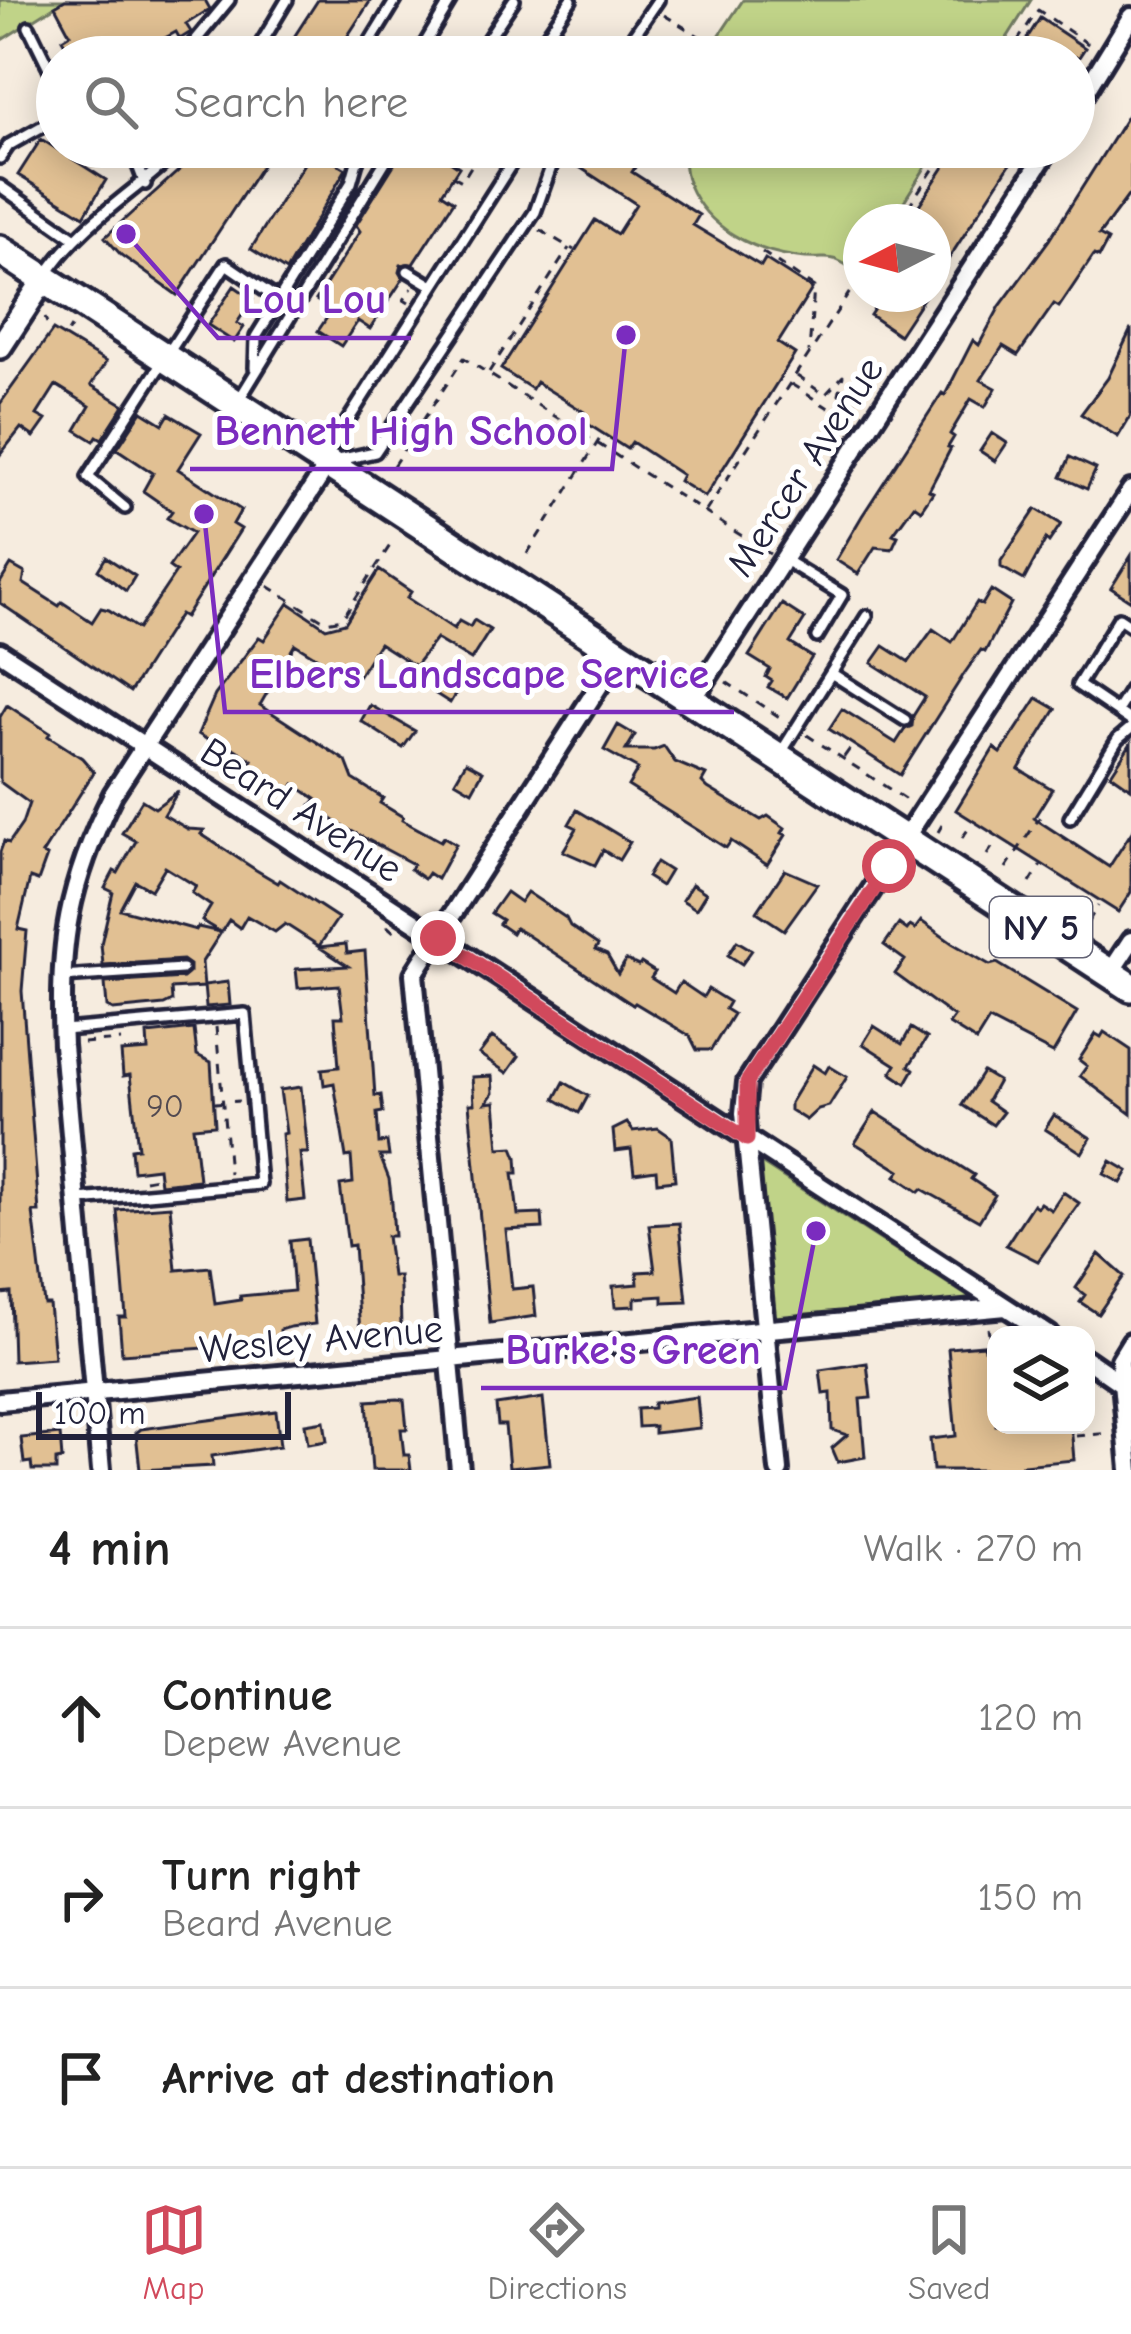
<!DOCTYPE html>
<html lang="en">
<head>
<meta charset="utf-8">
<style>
  :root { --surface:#fff; --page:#f2f2f2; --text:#222; --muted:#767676; --line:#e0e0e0; --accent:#d1495b }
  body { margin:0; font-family:"Comic Neue",sans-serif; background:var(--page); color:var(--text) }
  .controls { position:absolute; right:36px; bottom:36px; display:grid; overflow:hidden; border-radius:24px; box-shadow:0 6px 30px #0003 }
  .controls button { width:108px; height:108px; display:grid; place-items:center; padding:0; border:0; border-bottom:3px solid var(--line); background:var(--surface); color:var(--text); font:60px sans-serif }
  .compass { position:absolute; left:843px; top:204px; width:108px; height:108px; border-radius:50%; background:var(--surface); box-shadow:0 6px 30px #0003; rotate:264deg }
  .scale { position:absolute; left:36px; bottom:30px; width:255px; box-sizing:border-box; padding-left:12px; border:6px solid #22223b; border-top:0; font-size:33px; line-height:42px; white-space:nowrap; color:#22223b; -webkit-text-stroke:9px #fff; paint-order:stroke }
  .stop { position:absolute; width:36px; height:36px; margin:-27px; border:9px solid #d1495b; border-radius:50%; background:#fff }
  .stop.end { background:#d1495b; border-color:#fff; box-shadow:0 3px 12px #0008 }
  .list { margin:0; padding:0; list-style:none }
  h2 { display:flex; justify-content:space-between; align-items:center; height:156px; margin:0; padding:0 48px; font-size:51px }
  h2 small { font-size:39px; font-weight:400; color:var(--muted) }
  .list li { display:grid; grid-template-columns:78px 1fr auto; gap:36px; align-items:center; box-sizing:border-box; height:180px; padding:0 48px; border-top:3px solid var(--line) }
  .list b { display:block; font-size:45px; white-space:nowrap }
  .list p { margin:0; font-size:39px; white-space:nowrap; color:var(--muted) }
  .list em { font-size:39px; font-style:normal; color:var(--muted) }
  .icon { flex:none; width:66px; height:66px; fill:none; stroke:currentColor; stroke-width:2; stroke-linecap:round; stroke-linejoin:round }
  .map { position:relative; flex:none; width:1131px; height:1470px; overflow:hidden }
  .search { position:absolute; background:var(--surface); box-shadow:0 6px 30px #0003; left:36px; right:36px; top:36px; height:132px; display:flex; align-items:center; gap:30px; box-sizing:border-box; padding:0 42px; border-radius:66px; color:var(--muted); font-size:45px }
  .sheet { height:696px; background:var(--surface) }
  nav { display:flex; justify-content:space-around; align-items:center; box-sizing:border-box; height:168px; border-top:3px solid var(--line); background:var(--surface); font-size:33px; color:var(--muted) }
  nav a { display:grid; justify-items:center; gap:6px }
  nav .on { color:var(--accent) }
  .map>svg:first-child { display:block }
  .green { fill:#c0d388; stroke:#717a62; stroke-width:3 }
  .building { fill:#e1c093; stroke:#22223b; stroke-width:3; fill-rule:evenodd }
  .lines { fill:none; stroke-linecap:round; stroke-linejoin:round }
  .service-casing { stroke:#22223b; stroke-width:18 }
  .minor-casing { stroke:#22223b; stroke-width:26 }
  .tertiary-casing { stroke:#22223b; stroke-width:30 }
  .primary-casing { stroke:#22223b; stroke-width:36 }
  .path { stroke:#22223b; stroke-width:3; stroke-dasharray:9 9; stroke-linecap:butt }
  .service { stroke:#fff; stroke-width:9 }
  .minor { stroke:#fff; stroke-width:16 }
  .tertiary { stroke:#fff; stroke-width:21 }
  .primary { stroke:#fff; stroke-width:27 }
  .route { stroke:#d1495b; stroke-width:15 }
  .labels { text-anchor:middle; stroke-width:10; stroke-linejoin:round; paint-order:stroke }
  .number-label { font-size:33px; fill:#524a51 }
  .shield { fill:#fff; stroke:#646476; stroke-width:3 }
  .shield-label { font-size:36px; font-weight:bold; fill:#22223b }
  .street-label { font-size:39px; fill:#22223b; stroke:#fff }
  .leader { fill:none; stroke:#7b2cbf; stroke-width:4.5 }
  .callout-dot { fill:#7b2cbf; stroke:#fff; stroke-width:4.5 }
  .callout-label { font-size:42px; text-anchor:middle; font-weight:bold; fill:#7b2cbf; stroke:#fff; stroke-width:10; stroke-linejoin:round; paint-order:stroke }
</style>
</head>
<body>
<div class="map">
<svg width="1131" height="1470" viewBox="0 0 1131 1470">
  <rect width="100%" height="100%" fill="#f6ecdf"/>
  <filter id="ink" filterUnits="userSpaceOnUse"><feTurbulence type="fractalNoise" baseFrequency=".00833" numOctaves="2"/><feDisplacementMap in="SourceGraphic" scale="24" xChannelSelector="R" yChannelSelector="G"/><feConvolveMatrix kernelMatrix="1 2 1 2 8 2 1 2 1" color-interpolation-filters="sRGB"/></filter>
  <g filter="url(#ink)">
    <!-- green -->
    <path class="green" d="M 0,0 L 65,0 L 0,41 Z
      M 743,0 L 1031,0 L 995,57 L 705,57 Z
      M 683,147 L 938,147 L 891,222 L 861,222 L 859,273 C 823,249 833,262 797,257 C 753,251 707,228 689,185 C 684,174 684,159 683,147 Z
      M 758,1161 L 975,1301 L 775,1319 Z"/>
    <!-- building -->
    <path class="building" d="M 65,0 L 205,0 L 210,9 L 186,24 L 191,32 L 180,39 L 176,32 L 130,57 L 82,57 L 76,47 L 69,51 L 62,39 L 70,34 L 55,6 Z
      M 318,0 L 371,0 L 334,57 L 281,57 Z
      M 1040,18 L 1085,48 L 1079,57 L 1015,57 Z
      M 1131,110 L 1131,192 L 1099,235 L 1108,240 L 1099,257 L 1094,255 L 1059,307 L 1054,304 L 1018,355 L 1003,346 L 981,380 L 996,388 L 985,407 L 971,399 L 950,434 L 954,437 L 948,447 L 951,448 L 929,490 L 933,492 L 921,510 L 914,505 L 893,534 L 898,536 L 892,549 L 875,547 L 858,574 L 836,560 L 862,516 L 942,393 L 945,395 L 973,340 L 979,345 L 1000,306 L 1049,240 Z
      M 41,139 L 106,180 L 84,216 L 18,175 Z
      M 205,147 L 274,147 L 177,295 L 121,255 L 105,237 Z
      M 405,147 L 429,147 L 459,167 L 442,193 L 454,201 L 413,264 L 401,265 L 399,272 L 403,279 L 370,329 L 358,321 L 341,346 L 318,331 L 332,310 L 316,300 L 360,231 L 356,225 Z
      M 569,147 L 648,147 L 632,172 L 699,215 L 693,225 L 761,266 L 765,259 L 812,289 L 778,343 L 795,354 L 705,497 L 679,481 L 682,475 L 632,442 L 627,449 L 580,419 L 584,412 L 536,382 L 532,389 L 501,369 L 595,220 L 617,234 L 636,204 L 564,157 Z
      M 957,147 L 1021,147 L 933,283 L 933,222 L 908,222 Z
      M 313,149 L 346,169 L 286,271 L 251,249 Z
      M 234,286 L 253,299 L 237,323 L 244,327 L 234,342 L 208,325 Z
      M 884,294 L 926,294 L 899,335 L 870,315 Z
      M 1131,329 L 1131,415 L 1118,437 L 1081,414 L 1108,378 Z
      M 53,330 L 106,362 L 91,385 L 124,405 L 102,439 L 97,436 L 94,441 L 76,430 L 90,406 L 56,385 L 37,415 L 46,420 L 34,437 L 21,428 L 0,455 L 0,404 Z
      M 142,411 L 163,424 L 169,414 L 201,433 L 178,469 L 241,510 L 233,524 L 241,529 L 185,617 L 180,614 L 130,692 L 0,603 L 0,583 L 11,565 L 25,573 L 23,583 L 59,606 L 62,602 L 92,622 L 101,608 L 109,610 L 138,629 L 176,572 L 169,567 L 193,533 L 167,518 L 172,511 L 143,491 L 153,473 L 117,449 Z
      M 992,433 L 1007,443 L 995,461 L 980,451 Z
      M 1070,457 L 1096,469 L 1087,489 L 1061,477 Z
      M 1036,509 L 1061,524 L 1049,542 L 1046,539 L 1024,580 L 1001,567 L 1001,561 Z
      M 1131,556 L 1131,601 L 1111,588 Z
      M 106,557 L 135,576 L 126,591 L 98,570 Z
      M 379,570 L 411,592 L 407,598 L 454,629 L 459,621 L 470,627 L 474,620 L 490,630 L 471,660 L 436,639 L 415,666 L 379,643 L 355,681 L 295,644 L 260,705 L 346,761 L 353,779 L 383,798 L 380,803 L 403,817 L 402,820 L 441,841 L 444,837 L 456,844 L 437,879 L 428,873 L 424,879 L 410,869 L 413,864 L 342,826 L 311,805 L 316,799 L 294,784 L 290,790 L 262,771 L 258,777 L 245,769 L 252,760 L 227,744 L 224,750 L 198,734 L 215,695 L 259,637 L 264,640 L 289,603 L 326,628 L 345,623 Z
      M 991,590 L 1011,603 L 985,652 L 981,650 L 964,674 L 900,775 L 829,729 L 842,709 L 896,743 L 905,729 L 912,726 L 913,716 L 925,697 L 872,663 L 884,646 L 909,662 L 933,629 L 952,642 L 977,602 L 982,605 Z
      M 782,604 L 805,619 L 790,643 L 812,657 L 787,698 L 768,687 L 772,681 L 766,677 L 770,669 L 749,656 Z
      M 445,679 L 459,688 L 450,703 L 436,694 Z
      M 1037,698 L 1056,709 L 1019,769 L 1052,789 L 1034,818 L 1109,867 L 1131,833 L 1131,892 L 1118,912 L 956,810 L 994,748 L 1001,753 Z
      M 7,705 L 50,733 L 48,736 L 82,758 L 94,772 L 42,854 L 47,856 L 38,881 L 30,878 L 18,929 L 27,931 L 22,991 L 39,1212 L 33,1212 L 44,1304 L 49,1304 L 54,1358 L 13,1361 L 11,1293 L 0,1294 L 0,852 L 4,841 L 9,843 L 22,824 L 29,803 L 0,782 L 0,717 Z
      M 370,705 L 415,731 L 403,748 L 361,721 Z
      M 618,725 L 635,735 L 626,750 L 654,750 L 664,746 L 675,762 L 706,775 L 702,782 L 708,788 L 761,820 L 768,816 L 785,828 L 782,833 L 786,835 L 767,865 L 731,841 L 726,848 L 628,786 L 638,769 L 604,750 Z
      M 1131,743 L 1131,788 L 1111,774 Z
      M 466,762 L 483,771 L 472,791 L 455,781 Z
      M 178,791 L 164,815 L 188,829 L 204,830 L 201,834 L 256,870 L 278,883 L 280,880 L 338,918 L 319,946 L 285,924 L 275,932 L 247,916 L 240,928 L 229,920 L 202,962 L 204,987 L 171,989 L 172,1001 L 164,1005 L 113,1010 L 107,1007 L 105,983 L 183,978 L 190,972 L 190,965 L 183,960 L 103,965 L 101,944 L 113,892 L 105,888 L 114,871 L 118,873 L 136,841 L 122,833 L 142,800 L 155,808 ZM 165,867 L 196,886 L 192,893 L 211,906 L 202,921 L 220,932 L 198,927 L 196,930 L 120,909 L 135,881 L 151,890 Z
      M 577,810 L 630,842 L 619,860 L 603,850 L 595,865 L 563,851 L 577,828 L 569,824 Z
      M 656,862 L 670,871 L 661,886 L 647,877 Z
      M 785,870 L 817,884 L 784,930 L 757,912 Z
      M 692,884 L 706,893 L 696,909 L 682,900 Z
      M 506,892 L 520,902 L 527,892 L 566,918 L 570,926 L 598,945 L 595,950 L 607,955 L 618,974 L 626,960 L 639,966 L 641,963 L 655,972 L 651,978 L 674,993 L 681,982 L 703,997 L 708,989 L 729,1002 L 725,1009 L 733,1014 L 711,1050 L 697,1050 L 690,1036 L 635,1003 L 633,1005 L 527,935 L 515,928 L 512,933 L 499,924 L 502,920 L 491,913 Z
      M 921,921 L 952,943 L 990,965 L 997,963 L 1077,1012 L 1053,1053 L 989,1020 L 976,1041 L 949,1024 L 954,1017 L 895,974 L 905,960 L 884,945 L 899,924 L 907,930 L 910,926 L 915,929 Z
      M 737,941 L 752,950 L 742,964 L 728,955 Z
      M 346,944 L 347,953 L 365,951 L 375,1096 L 381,1095 L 383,1112 L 377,1113 L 379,1143 L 387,1142 L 389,1156 L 380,1156 L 389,1179 L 392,1203 L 394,1236 L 387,1236 L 392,1276 L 399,1276 L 400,1288 L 401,1328 L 360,1332 L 354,1245 L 348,1246 L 340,1185 L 353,1183 L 351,1156 L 346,1157 L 334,1083 L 324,1085 L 322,1069 L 339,1067 L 335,1017 L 343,1017 L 339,985 L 298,988 L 296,969 L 348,966 L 319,947 Z
      M 228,982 L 230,1005 L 206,1007 L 204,985 Z
      M 874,1026 L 902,1044 L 911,1028 L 927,1038 L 909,1066 L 914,1069 L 906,1083 L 891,1073 L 896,1065 L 863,1044 Z
      M 194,1029 L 197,1055 L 211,1062 L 215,1125 L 193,1127 L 199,1180 L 160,1184 L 158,1168 L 133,1171 L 131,1149 L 138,1148 L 130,1075 L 123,1076 L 121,1052 L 148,1050 L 147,1034 Z
      M 1104,1032 L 1131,1050 L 1131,1114 L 1080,1076 L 1087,1066 L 1079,1060 L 1096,1034 L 1101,1037 Z
      M 492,1037 L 519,1056 L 507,1073 L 479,1054 Z
      M 813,1065 L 825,1073 L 829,1066 L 847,1077 L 829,1106 L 818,1109 L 806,1120 L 790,1110 L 790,1103 Z
      M 983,1072 L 998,1081 L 987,1101 L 1003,1112 L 993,1125 L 962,1105 Z
      M 492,1076 L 493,1093 L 486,1103 L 495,1102 L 499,1148 L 513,1147 L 517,1157 L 518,1173 L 513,1173 L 518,1215 L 542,1214 L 543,1228 L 506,1230 L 512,1289 L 533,1287 L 536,1316 L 490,1323 L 469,1104 L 474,1104 L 472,1077 Z
      M 564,1082 L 588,1096 L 579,1113 L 555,1099 Z
      M 301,1087 L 308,1153 L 300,1153 L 305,1200 L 287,1202 L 282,1134 L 286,1133 L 280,1090 Z
      M 875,1112 L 974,1175 L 971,1179 L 995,1195 L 979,1221 L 922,1189 L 919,1192 L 896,1176 L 900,1171 L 855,1143 Z
      M 1054,1115 L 1091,1138 L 1082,1153 L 1045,1129 Z
      M 627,1123 L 633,1131 L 658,1128 L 671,1137 L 675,1180 L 657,1182 L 656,1170 L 634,1173 L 631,1149 L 615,1151 L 613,1130 Z
      M 1111,1161 L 1128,1171 L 1121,1183 L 1104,1174 Z
      M 1063,1192 L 1079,1203 L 1038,1261 L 1006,1245 L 1033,1204 L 1037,1207 L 1040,1203 L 1051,1210 Z
      M 170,1206 L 176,1270 L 210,1267 L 215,1304 L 241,1300 L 240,1296 L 294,1291 L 290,1241 L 307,1239 L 315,1324 L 290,1327 L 280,1330 L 280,1335 L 233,1346 L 122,1354 L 119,1317 L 126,1317 L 117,1210 Z
      M 679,1223 L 687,1302 L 663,1303 L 663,1296 L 635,1298 L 635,1306 L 615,1307 L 613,1286 L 638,1284 L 637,1272 L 655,1271 L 649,1225 Z
      M 1099,1254 L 1124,1276 L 1098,1314 L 1080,1302 L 1085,1295 L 1076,1288 Z
      M 984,1345 L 984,1349 L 996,1348 L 996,1425 L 1071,1425 L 1074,1460 L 1022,1465 L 1022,1470 L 933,1470 L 930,1439 L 956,1436 L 948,1348 Z
      M 867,1363 L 871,1398 L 860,1399 L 865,1457 L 838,1462 L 832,1448 L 847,1435 L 832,1430 L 831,1393 L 823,1394 L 820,1370 Z
      M 697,1397 L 700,1428 L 654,1433 L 654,1426 L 638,1427 L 637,1409 L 653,1408 L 653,1403 Z
      M 543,1398 L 550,1464 L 509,1468 L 505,1425 L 498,1425 L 496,1405 Z
      M 398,1399 L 404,1400 L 407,1429 L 401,1429 L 404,1455 L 409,1455 L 411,1470 L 372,1470 L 367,1401 Z
      M 276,1411 L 280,1446 L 212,1456 L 213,1466 L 140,1470 L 136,1433 L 141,1429 Z
      M 324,1421 L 327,1441 L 308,1444 L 305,1424 Z
      M 60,1434 L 62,1459 L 56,1460 L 56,1470 L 32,1470 L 31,1462 L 24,1463 L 21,1438 Z"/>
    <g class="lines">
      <!-- service casing -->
      <g class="service-casing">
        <path id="service" d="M 29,27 L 57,84
          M 171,57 L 191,46 L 229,0
          M 253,57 L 287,0
          M 361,57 L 396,0
          M 417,57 L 451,0
          M 476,57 L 514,0
          M 532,57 L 571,0
          M 619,57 L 658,0
          M 131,147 L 145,184
          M 341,147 L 359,155 L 363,147
          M 0,158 L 9,145 L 57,118
          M 0,186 L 74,238
          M 408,271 L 433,286
          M 47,274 C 80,223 138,191 182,147
          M 255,368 L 256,337 L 351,183 L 359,155
          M 237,403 L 394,147
          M 326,455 L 522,147
          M 334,461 L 375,452 L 535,212 L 558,147
          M 125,508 L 88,477 L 226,264 L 279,300
          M 783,559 L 842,595 L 817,637
          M 1131,626 L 1119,618 L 1078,685 L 1131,721
          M 831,673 L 905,720
          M 1117,711 L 1131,689
          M 782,751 L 867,616
          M 1070,818 L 1118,739 L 1131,728
          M 62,977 L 182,969
          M 64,1030 L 245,1014 L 260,1184 L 79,1200"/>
      </g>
      <!-- minor casing -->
      <g class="minor-casing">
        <path id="minor" d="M 1074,110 L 1131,17
          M 0,652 L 1049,1335
          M 692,701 L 1050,147
          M 1110,973 L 1131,941
          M 1086,1359 L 1125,1386
          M 0,1401 L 1006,1307
          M 101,1470 L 63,1045 C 58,945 68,884 113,794 L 329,463
          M 460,1470 L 414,974 L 620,653
          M 779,1470 L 744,1113 L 747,1082 L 1131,490
          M 1130,1470 L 1120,1360 L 1131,1342"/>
      </g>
      <!-- tertiary casing -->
      <g class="tertiary-casing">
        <path id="tertiary" d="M 0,347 L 45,278"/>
      </g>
      <!-- primary casing -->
      <g class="primary-casing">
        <path id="primary" d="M 0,250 L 1131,987"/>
      </g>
      <!-- path -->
      <path class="path" d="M 664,15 L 712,44
        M 1007,57 L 1038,10 L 1094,48
        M 444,147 L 444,151
        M 483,151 L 500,161
        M 453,176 L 462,181 L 483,147
        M 898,222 L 948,147
        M 540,230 L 574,250
        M 762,252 L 814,287 L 809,352
        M 409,303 L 404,300 L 412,288
        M 45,318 L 47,323
        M 68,332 L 71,327
        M 489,372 L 569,248
        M 797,376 L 825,395 L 843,376 L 839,394 L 860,406
        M 791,384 L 849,421
        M 393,466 L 464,358 L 770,554
        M 706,511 L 861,275
        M 527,554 L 601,437
        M 268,586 L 326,622 L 342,619 L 393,541
        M 726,682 L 784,720
        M 807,735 L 909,802
        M 844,757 L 852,746
        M 938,832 L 942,825
        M 962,838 L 972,824
        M 987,855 L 997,840
        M 1006,868 L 1040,817
        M 901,875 L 908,879 L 914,874
        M 1030,883 L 1041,865
        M 1088,922 L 1098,906
        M 387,926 L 395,933
        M 216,1027 L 229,1173
        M 83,1043 L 121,1040
        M 215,1103 L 239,1101
        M 145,1180 L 156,1178
        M 988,1328 L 990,1339
        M 1076,1436 L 1110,1433"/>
      <!-- service -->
      <use href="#service" class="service"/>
      <!-- minor -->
      <use href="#minor" class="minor"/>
      <!-- tertiary -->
      <use href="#tertiary" class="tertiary"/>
      <!-- primary -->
      <use href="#primary" class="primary"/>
    </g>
  </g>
  <g class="lines" filter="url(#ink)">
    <!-- route -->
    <path class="route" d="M 438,938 L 747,1139 L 747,1082 L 889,866"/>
  </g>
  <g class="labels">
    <!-- number labels -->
    <g class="number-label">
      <text x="165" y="1117">90</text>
    </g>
    <!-- shield labels -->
    <rect class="shield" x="990" y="897" width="102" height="60" rx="9"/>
    <g class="shield-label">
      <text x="1041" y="940">NY 5</text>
    </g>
    <!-- street labels -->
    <g class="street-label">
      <text transform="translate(804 466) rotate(-57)" y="14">Mercer Avenue</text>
      <text transform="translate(302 809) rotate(33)" y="14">Beard Avenue</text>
      <text transform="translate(321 1338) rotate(-5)" y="14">Wesley Avenue</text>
    </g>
  </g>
  <!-- callouts -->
  <path class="leader" d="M126 234L218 338H411M626 335L612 469H190M204 514L225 712H734M816 1231L785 1388H481"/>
  <g class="callout-dot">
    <circle cx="126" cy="234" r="12"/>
    <circle cx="626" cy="335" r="12"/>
    <circle cx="204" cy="514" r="12"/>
    <circle cx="816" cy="1231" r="12"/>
  </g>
  <g class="callout-label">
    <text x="314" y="313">Lou Lou</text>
    <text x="401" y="445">Bennett High School</text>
    <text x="479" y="688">Elbers Landscape Service</text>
    <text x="633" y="1364">Burke's Green</text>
  </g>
</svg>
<div class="controls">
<button><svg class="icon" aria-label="layers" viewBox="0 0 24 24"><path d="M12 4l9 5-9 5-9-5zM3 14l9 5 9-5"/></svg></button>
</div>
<svg class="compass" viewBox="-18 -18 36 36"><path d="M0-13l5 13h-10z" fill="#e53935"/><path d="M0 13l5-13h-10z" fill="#767676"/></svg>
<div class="scale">100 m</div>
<div class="stop" style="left:889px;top:866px"></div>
<div class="stop end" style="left:438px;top:938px"></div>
<div class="search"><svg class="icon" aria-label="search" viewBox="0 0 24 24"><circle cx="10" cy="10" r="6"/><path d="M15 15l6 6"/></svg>Search here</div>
</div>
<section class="sheet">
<h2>4 min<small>Walk · 270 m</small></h2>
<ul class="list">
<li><svg class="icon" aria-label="ahead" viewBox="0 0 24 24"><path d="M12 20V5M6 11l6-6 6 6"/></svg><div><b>Continue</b><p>Depew Avenue</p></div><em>120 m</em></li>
<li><svg class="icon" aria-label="right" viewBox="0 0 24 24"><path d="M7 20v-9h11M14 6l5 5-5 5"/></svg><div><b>Turn right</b><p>Beard Avenue</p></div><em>150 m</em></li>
<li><svg class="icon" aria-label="arrive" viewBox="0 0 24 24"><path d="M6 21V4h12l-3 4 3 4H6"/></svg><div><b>Arrive at destination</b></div></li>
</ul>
</section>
<nav>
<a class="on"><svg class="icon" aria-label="map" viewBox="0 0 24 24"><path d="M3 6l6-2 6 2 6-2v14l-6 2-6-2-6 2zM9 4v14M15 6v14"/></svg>Map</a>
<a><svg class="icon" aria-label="directions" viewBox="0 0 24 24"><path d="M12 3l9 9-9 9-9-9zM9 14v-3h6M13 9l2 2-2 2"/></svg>Directions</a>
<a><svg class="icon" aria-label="saved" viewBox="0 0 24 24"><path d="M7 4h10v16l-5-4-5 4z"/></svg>Saved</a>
</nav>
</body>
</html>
